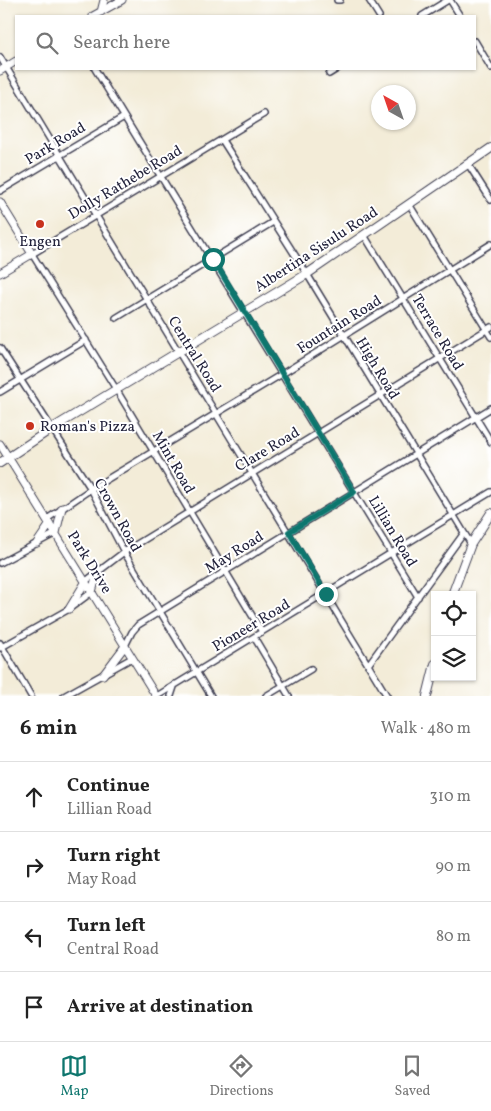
<!DOCTYPE html>
<html lang="en">
<head>
<meta charset="utf-8">
<style>
  :root { --surface:#fff; --page:#f6f6f6; --text:#222; --muted:#767676; --line:#e0e0e0; --accent:#0f766e }
  body { margin:0; font-family:Vollkorn,serif; background:var(--page); color:var(--text) }
  .controls { position:absolute; right:15px; bottom:15px; display:grid; overflow:hidden; border-radius:0px; box-shadow:0 1px 4px #0004 }
  .controls button { width:45px; height:45px; display:grid; place-items:center; padding:0; border:0; border-bottom:1px solid var(--line); background:var(--surface); color:var(--text); font:25px sans-serif }
  .compass { position:absolute; left:371px; top:85px; width:45px; height:45px; border-radius:50%; background:var(--surface); box-shadow:0 1px 4px #0004; rotate:320deg }
  .stop { position:absolute; width:15px; height:15px; margin:-11px; border:4px solid #0f766e; border-radius:50%; background:#fff }
  .stop.end { background:#0f766e; border-color:#fff; box-shadow:0 1px 5px #0008 }
  .list { margin:0; padding:0; list-style:none }
  h2 { display:flex; justify-content:space-between; align-items:center; height:65px; margin:0; padding:0 20px; font-size:21px }
  h2 small { font-size:16px; font-weight:400; color:var(--muted) }
  .list li { display:grid; grid-template-columns:32px 1fr auto; gap:15px; align-items:center; box-sizing:border-box; height:70px; padding:0 20px; border-top:1px solid var(--line) }
  .list b { display:block; font-size:19px; white-space:nowrap }
  .list p { margin:0; font-size:16px; white-space:nowrap; color:var(--muted) }
  .list em { font-size:16px; font-style:normal; color:var(--muted) }
  .icon { flex:none; width:28px; height:28px; fill:none; stroke:currentColor; stroke-width:2; stroke-linecap:round; stroke-linejoin:round }
  .map { position:relative; flex:none; width:491px; height:696px; overflow:hidden }
  .search { position:absolute; background:var(--surface); box-shadow:0 1px 4px #0004; left:15px; right:15px; top:15px; height:55px; display:flex; align-items:center; gap:12px; box-sizing:border-box; padding:0 18px; border-radius:0px; color:var(--muted); font-size:19px }
  .sheet { height:345px; background:var(--surface) }
  nav { display:flex; justify-content:space-around; align-items:center; box-sizing:border-box; height:70px; border-top:1px solid var(--line); background:var(--surface); font-size:14px; color:var(--muted) }
  nav a { display:grid; justify-items:center; gap:2px }
  nav .on { color:var(--accent) }
  .map>svg:first-child { display:block }
  .lines { fill:none; stroke-linecap:round; stroke-linejoin:round }
  .street-casing { stroke:#414053; stroke-width:8 }
  .secondary-casing { stroke:#414053; stroke-width:9 }
  .primary-casing { stroke:#414053; stroke-width:10 }
  .street { stroke:#fff; stroke-width:5 }
  .secondary { stroke:#fff; stroke-width:7 }
  .primary { stroke:#fff; stroke-width:8 }
  .route { stroke:#0f766e; stroke-width:6 }
  .poi-dot { fill:#c8321e; stroke:#fff; stroke-width:2 }
  .labels { text-anchor:middle; stroke-width:4; stroke-linejoin:round; paint-order:stroke }
  .street-label { font-size:15px; fill:#22223b; stroke:#fff }
  .poi-label { font-size:15px; fill:#22223b; stroke:#fff }
</style>
</head>
<body>
<div class="map">
<svg width="491" height="696" viewBox="0 0 491 696">
  <rect width="100%" height="100%" fill="#fff"/>
  <filter id="ink" filterUnits="userSpaceOnUse"><feTurbulence type="fractalNoise" baseFrequency=".02" numOctaves="2"/><feDisplacementMap in="SourceGraphic" scale="10" xChannelSelector="R" yChannelSelector="G"/><feConvolveMatrix kernelMatrix="1 2 1 2 8 2 1 2 1" color-interpolation-filters="sRGB"/></filter>
  <filter id="wash" filterUnits="userSpaceOnUse"><feTurbulence type="fractalNoise" baseFrequency=".0096" numOctaves="4" result="noise"/><feDisplacementMap in="SourceGraphic" scale="20" xChannelSelector="R" yChannelSelector="G"/><feGaussianBlur stdDeviation="1.12" result="paint"/><feColorMatrix in="noise" values="0 0 0 0 0 0 0 0 0 0 0 0 0 0 0 0 0 1.4 0 .05"/><feComposite in="paint" operator="in"/></filter>
  <g filter="url(#wash)">
    <rect width="100%" height="100%" fill="#f3ecd8"/>
  </g>
  <g filter="url(#ink)">
    <g class="lines">
      <!-- street casing -->
      <g class="street-casing">
        <path id="street" d="M 337,0 L 340,0
          M 369,0 L 379,16
          M 450,0 L 460,16
          M 422,16 L 448,0
          M 475,41 L 491,68
          M 0,57 L 387,696
          M 95,69 L 418,597
          M 329,74 L 337,69
          M 222,140 L 307,274 L 471,544
          M 468,164 L 491,200
          M 0,191 L 124,117
          M 409,204 L 491,337
          M 364,235 L 491,442
          M 116,318 L 273,222
          M 0,348 L 91,489 L 124,552 L 211,696
          M 0,392 L 86,340
          M 47,519 L 91,489 L 282,374 L 491,244
          M 0,563 L 56,533
          M 86,581 L 124,552 L 491,327
          M 262,632 L 116,389 L 32,254 L 264,114
          M 254,637 L 289,696
          M 0,643 L 31,696
          M 125,646 L 132,632 L 138,625 L 491,408
          M 0,648 L 69,609 L 92,592
          M 368,665 L 464,533
          M 64,696 L 132,658
          M 157,696 L 491,492
          M 171,696 L 175,684
          M 266,696 L 311,669"/>
      </g>
      <!-- secondary casing -->
      <g class="secondary-casing">
        <path id="secondary" d="M 101,12 L 104,0
          M 93,16 L 122,0
          M 0,71 L 16,61
          M 0,202 L 32,254 L 0,273
          M 0,444 L 156,696
          M 56,533 L 62,508
          M 37,543 L 50,524
          M 92,592 L 98,570
          M 69,609 L 86,581
          M 103,675 L 125,646"/>
      </g>
      <!-- primary casing -->
      <g class="primary-casing">
        <path id="primary" d="M 0,463 L 51,429 L 307,274 L 491,148
          M 452,595 L 471,544 L 491,513
          M 427,696 L 435,664"/>
      </g>
      <!-- street -->
      <use href="#street" class="street"/>
      <!-- secondary -->
      <use href="#secondary" class="secondary"/>
      <!-- primary -->
      <use href="#primary" class="primary"/>
    </g>
  </g>
  <g class="lines" filter="url(#ink)">
    <!-- route -->
    <path class="route" d="M 213,259 L 354,492 L 289,532 L 326,594"/>
  </g>
  <!-- markers -->
  <g class="poi-dot">
    <circle cx="40" cy="224" r="5"/>
    <circle cx="30" cy="426" r="5"/>
  </g>
  <g class="labels">
    <!-- street labels -->
    <g class="street-label">
      <text transform="translate(55 143) rotate(-31)" y="5">Park Road</text>
      <text transform="translate(125 182) rotate(-31)" y="5">Dolly Rathebe Road</text>
      <text transform="translate(316 249) rotate(-33)" y="5">Albertina Sisulu Road</text>
      <text transform="translate(339 324) rotate(-32)" y="5">Fountain Road</text>
      <text transform="translate(438 332) rotate(59)" y="5">Terrace Road</text>
      <text transform="translate(195 354) rotate(58)" y="5">Central Road</text>
      <text transform="translate(378 368) rotate(59)" y="5">High Road</text>
      <text transform="translate(267 449) rotate(-31)" y="5">Clare Road</text>
      <text transform="translate(174 462) rotate(60)" y="5">Mint Road</text>
      <text transform="translate(118 515) rotate(61)" y="5">Crown Road</text>
      <text transform="translate(393 531) rotate(59)" y="5">Lillian Road</text>
      <text transform="translate(234 552) rotate(-32)" y="5">May Road</text>
      <text transform="translate(90 562) rotate(58)" y="5">Park Drive</text>
      <text transform="translate(251 625) rotate(-31)" y="5">Pioneer Road</text>
    </g>
    <!-- poi labels -->
    <g class="poi-label">
      <text x="40" y="246">Engen</text>
      <text x="40" y="431" text-anchor="start">Roman's Pizza</text>
    </g>
  </g>
</svg>
<div class="controls">
<button><svg class="icon" aria-label="locate" viewBox="0 0 24 24"><circle cx="12" cy="12" r="6"/><path d="M12 2v4M12 18v4M2 12h4M18 12h4"/></svg></button>
<button><svg class="icon" aria-label="layers" viewBox="0 0 24 24"><path d="M12 4l9 5-9 5-9-5zM3 14l9 5 9-5"/></svg></button>
</div>
<svg class="compass" viewBox="-18 -18 36 36"><path d="M0-13l5 13h-10z" fill="#e53935"/><path d="M0 13l5-13h-10z" fill="#767676"/></svg>
<div class="stop" style="left:213px;top:259px"></div>
<div class="stop end" style="left:326px;top:594px"></div>
<div class="search"><svg class="icon" aria-label="search" viewBox="0 0 24 24"><circle cx="10" cy="10" r="6"/><path d="M15 15l6 6"/></svg>Search here</div>
</div>
<section class="sheet">
<h2>6 min<small>Walk · 480 m</small></h2>
<ul class="list">
<li><svg class="icon" aria-label="ahead" viewBox="0 0 24 24"><path d="M12 20V5M6 11l6-6 6 6"/></svg><div><b>Continue</b><p>Lillian Road</p></div><em>310 m</em></li>
<li><svg class="icon" aria-label="right" viewBox="0 0 24 24"><path d="M7 20v-9h11M14 6l5 5-5 5"/></svg><div><b>Turn right</b><p>May Road</p></div><em>90 m</em></li>
<li><svg class="icon" aria-label="left" viewBox="0 0 24 24"><path d="M17 20v-9H6M10 6l-5 5 5 5"/></svg><div><b>Turn left</b><p>Central Road</p></div><em>80 m</em></li>
<li><svg class="icon" aria-label="arrive" viewBox="0 0 24 24"><path d="M6 21V4h12l-3 4 3 4H6"/></svg><div><b>Arrive at destination</b></div></li>
</ul>
</section>
<nav>
<a class="on"><svg class="icon" aria-label="map" viewBox="0 0 24 24"><path d="M3 6l6-2 6 2 6-2v14l-6 2-6-2-6 2zM9 4v14M15 6v14"/></svg>Map</a>
<a><svg class="icon" aria-label="directions" viewBox="0 0 24 24"><path d="M12 3l9 9-9 9-9-9zM9 14v-3h6M13 9l2 2-2 2"/></svg>Directions</a>
<a><svg class="icon" aria-label="saved" viewBox="0 0 24 24"><path d="M7 4h10v16l-5-4-5 4z"/></svg>Saved</a>
</nav>
</body>
</html>
